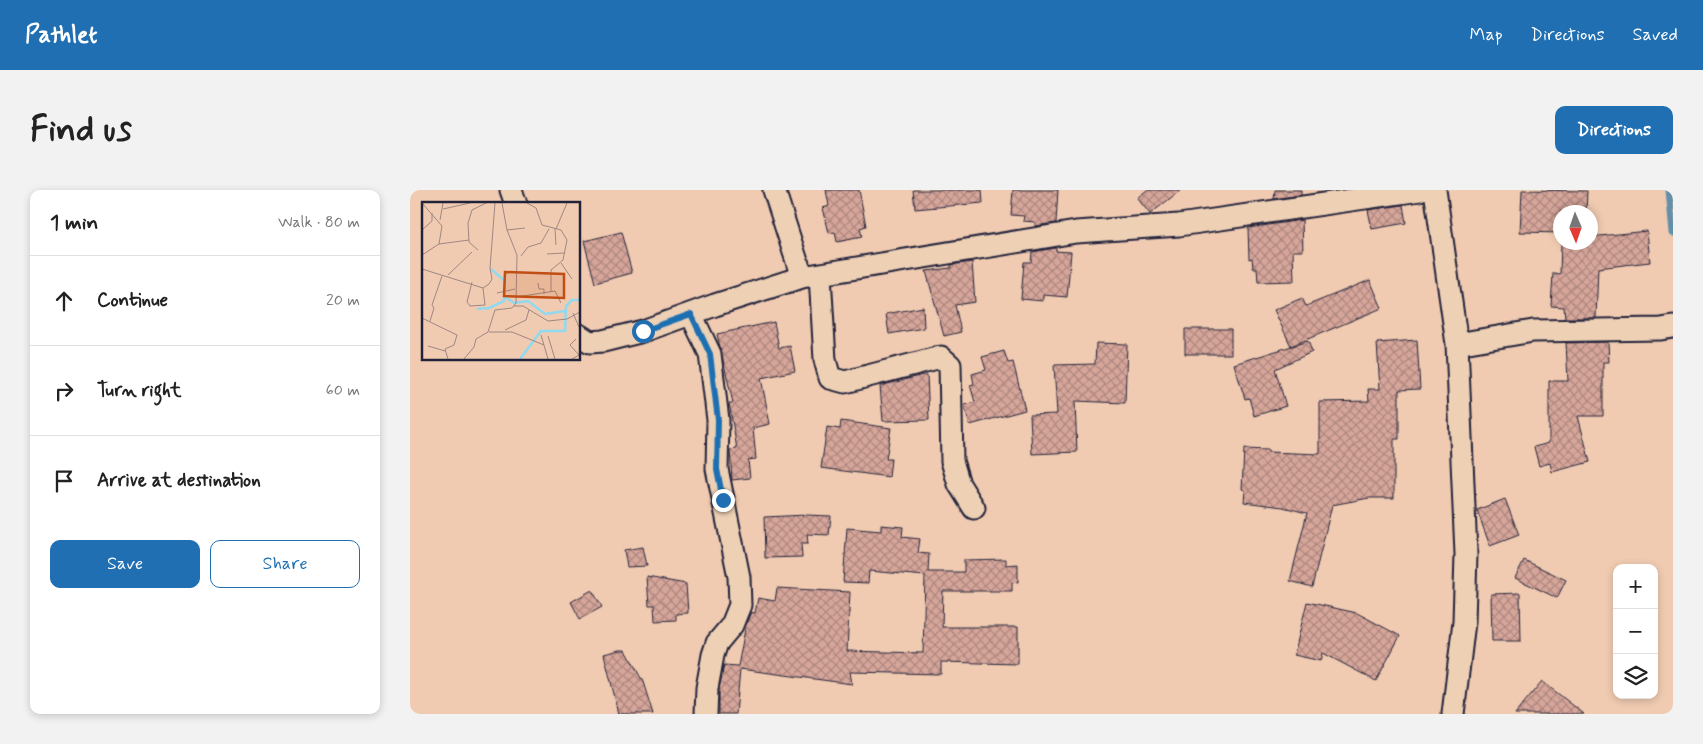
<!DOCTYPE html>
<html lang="en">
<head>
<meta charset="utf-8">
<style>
  :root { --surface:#fff; --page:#f2f2f2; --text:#222; --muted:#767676; --line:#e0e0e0; --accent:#1f6fb2 }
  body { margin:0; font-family:Mynerve,sans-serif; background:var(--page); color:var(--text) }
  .controls { position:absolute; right:15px; bottom:15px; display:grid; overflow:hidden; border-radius:10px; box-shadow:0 2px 8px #0003 }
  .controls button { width:45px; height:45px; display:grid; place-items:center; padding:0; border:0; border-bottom:1px solid var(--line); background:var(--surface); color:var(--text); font:25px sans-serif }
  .compass { position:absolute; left:1143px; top:15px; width:45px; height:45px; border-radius:50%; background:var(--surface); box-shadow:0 2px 8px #0003; rotate:178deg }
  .stop { position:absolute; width:15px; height:15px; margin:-11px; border:4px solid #1f6fb2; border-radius:50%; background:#fff }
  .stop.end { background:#1f6fb2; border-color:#fff; box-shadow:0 1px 5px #0008 }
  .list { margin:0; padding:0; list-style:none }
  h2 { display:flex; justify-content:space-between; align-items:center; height:65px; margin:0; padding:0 20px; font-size:21px }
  h2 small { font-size:16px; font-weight:400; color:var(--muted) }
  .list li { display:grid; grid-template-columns:32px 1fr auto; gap:15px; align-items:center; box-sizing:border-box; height:90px; padding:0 20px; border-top:1px solid var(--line) }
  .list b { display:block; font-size:19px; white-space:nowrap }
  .list em { font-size:16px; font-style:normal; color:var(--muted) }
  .actions { display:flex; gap:10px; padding:15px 20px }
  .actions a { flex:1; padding:11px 0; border:1px solid var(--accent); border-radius:10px; text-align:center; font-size:18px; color:var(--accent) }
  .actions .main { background:var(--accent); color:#fff }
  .icon { flex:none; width:28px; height:28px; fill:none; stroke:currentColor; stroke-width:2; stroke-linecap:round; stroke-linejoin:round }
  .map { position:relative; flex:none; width:1263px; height:524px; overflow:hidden; border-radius:10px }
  header { display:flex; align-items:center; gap:30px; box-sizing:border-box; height:70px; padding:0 25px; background:var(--accent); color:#fff }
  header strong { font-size:24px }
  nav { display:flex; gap:28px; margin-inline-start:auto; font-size:18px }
  .intro { display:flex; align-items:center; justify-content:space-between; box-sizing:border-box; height:120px; padding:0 30px }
  h1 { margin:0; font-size:35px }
  .button { padding:12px 22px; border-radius:10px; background:var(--accent); color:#fff; font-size:18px; font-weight:700 }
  main { display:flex; gap:30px; padding:0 30px }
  aside { flex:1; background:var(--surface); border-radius:10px; box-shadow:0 2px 8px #0003 }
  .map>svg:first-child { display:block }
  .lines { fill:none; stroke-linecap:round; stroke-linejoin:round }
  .stream { stroke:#6390a8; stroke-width:7 }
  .building { fill:url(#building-cross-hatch); stroke:#22223b }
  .minor-casing { stroke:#22223b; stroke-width:25 }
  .minor { stroke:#eed1b5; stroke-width:21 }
  .route { stroke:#1f6fb2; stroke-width:6 }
  .inset-river { fill:none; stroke:#8fdaf0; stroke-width:2.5 }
  .inset-road { fill:none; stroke:#9e8782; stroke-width:1 }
  .view { fill:#c04e15; fill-opacity:0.15; stroke:#c04e15; stroke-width:2.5 }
  .inset-edge { fill:none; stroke:#22223b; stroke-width:2.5 }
</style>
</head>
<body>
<header>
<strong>Pathlet</strong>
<nav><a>Map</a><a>Directions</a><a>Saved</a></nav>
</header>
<div class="intro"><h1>Find us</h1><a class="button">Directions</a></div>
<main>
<aside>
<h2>1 min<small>Walk · 80 m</small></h2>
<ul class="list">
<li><svg class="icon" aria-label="ahead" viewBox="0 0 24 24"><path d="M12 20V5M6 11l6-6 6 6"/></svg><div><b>Continue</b></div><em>20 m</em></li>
<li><svg class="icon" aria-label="right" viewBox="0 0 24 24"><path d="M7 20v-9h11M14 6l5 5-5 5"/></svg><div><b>Turn right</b></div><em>60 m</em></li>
<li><svg class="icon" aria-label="arrive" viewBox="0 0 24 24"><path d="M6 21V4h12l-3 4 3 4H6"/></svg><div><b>Arrive at destination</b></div></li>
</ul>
<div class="actions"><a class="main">Save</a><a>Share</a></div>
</aside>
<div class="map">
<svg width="1263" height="524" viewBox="0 0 1263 524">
  <defs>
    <pattern id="building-cross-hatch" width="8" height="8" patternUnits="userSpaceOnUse" patternTransform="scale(1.25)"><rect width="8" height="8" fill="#d7a69a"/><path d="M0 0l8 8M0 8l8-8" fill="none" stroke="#ae877f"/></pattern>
  </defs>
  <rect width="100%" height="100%" fill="#f0cbb1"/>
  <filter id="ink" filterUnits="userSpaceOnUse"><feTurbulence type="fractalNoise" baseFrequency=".02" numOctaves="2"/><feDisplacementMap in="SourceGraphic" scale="10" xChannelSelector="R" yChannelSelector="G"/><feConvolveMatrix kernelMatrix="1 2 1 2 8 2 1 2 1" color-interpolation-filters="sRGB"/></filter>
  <g filter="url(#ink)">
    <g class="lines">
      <!-- stream -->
      <path class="stream" d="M 1259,0 L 1263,43"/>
    </g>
    <!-- building -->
    <path class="building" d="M 416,0 L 449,0 L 456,36 L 450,38 L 452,47 L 427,52 L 425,42 L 419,43 L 413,18 L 419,16 Z
      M 503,0 L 572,0 L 573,13 L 505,19 Z
      M 603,0 L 648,0 L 646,33 L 625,36 L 625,32 L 613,31 L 614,26 L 601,25 Z
      M 737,0 L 771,0 L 740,24 L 727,8 Z
      M 865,0 L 891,0 L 891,5 L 864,9 Z
      M 1112,0 L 1177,1 L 1176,22 L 1150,22 L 1150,43 L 1110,42 Z
      M 993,15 L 996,33 L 962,39 L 958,20 Z
      M 892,30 L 893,61 L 883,61 L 884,91 L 848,92 L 847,78 L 843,78 L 842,68 L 839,69 L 838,38 Z
      M 1237,41 L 1240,72 L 1188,78 L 1186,128 L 1155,128 L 1154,117 L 1141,116 L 1143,83 L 1150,84 L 1151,52 L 1180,52 L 1180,47 Z
      M 211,42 L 222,83 L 185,93 L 174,51 Z
      M 646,58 L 646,61 L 661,62 L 657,107 L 633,105 L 633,111 L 611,109 L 614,72 L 621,72 L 622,62 Z
      M 562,72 L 565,112 L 545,115 L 551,142 L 534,146 L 516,81 L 541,78 L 541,75 Z
      M 960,90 L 972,118 L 881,156 L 864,120 L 892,108 L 896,116 Z
      M 513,117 L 514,138 L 479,144 L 476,124 Z
      M 364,132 L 369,158 L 380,156 L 385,181 L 351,188 L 360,234 L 343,238 L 346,269 L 338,270 L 340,288 L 322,290 L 320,260 L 327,259 L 319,213 L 323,213 L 307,144 Z
      M 775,139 L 821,139 L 821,164 L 775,164 Z
      M 1007,150 L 1010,199 L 989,200 L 989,249 L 984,249 L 984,308 L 959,308 L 922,315 L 902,397 L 880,391 L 897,323 L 873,317 L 834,312 L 835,300 L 832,299 L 834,259 L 858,260 L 858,262 L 910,264 L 910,212 L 959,211 L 958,199 L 970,199 L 967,153 Z
      M 898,151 L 902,162 L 865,179 L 876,216 L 844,226 L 839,208 L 835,209 L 824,174 Z
      M 1198,152 L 1199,172 L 1193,172 L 1193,226 L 1168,226 L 1180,272 L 1142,282 L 1140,273 L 1129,276 L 1124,257 L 1139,253 L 1139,191 L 1158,191 L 1156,153 Z
      M 686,153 L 717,154 L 715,213 L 665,211 L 667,262 L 622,264 L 620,225 L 647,224 L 644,175 L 685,174 Z
      M 594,161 L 598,173 L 603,172 L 615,220 L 560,235 L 554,215 L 565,212 L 560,195 L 564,194 L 562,184 L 576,180 L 572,167 Z
      M 513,185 L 517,185 L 519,230 L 473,231 L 470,196 Z
      M 431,231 L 481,238 L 476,269 L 481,269 L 479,287 L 411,278 L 417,237 L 430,239 Z
      M 1095,309 L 1109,345 L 1080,356 L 1067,320 Z
      M 397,325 L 421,326 L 419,345 L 397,344 L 398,354 L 391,354 L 392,367 L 355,368 L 354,327 Z
      M 471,335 L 493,337 L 492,347 L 510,349 L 508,363 L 519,364 L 518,382 L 554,382 L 554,370 L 596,369 L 596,375 L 608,374 L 608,392 L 602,393 L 602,401 L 533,401 L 532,437 L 608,437 L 608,474 L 531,472 L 531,484 L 440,482 L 442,494 L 330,479 L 326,524 L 309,524 L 309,499 L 314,475 L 328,476 L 336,434 L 341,422 L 345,423 L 348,408 L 365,411 L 367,398 L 440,402 L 437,461 L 513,463 L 515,386 L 459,381 L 458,393 L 433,392 L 437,338 L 471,341 Z
      M 233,357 L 237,376 L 217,377 L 214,360 Z
      M 1114,370 L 1156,390 L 1147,408 L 1105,388 Z
      M 237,387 L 276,394 L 278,423 L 266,424 L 266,430 L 245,431 L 244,415 L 239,415 Z
      M 182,400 L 192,417 L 170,429 L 161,412 Z
      M 1110,403 L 1111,451 L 1082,451 L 1081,404 Z
      M 897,412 L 947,423 L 990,446 L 966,491 L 913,463 L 911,471 L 884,465 Z
      M 210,460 L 216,460 L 233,492 L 243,524 L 209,524 L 194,464 Z
      M 1132,491 L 1174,524 L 1105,524 Z"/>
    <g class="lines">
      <!-- minor casing -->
      <g class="minor-casing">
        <path id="minor" d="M 101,0 L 106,14
          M 364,0 L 392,87
          M 1025,0 L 1047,154 L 1056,364 L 1054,432 L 1043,524
          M 410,85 L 415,170 L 420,188 L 435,192 L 531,167 L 540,175 L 542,271 L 549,294 L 564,318
          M 281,124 L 300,164 L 308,230 L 307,279 L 329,387 L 330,415 L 322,435 L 307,453 L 303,465 L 297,498 L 296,524
          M 169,145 L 180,152 L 193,151 L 233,141 L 305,115 L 392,87 L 666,42 L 769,35 L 1010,0
          M 1047,154 L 1123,141 L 1251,139 L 1263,137"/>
      </g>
      <!-- minor -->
      <use href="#minor" class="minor"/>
    </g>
  </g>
  <g class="lines" filter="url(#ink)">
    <!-- route -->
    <path class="route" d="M 233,141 L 281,124 L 300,164 L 308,230 L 307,279 L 313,310"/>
  </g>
  <!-- overview -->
  <g transform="translate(12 12)">
    <rect width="158" height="158" fill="#f0cbb1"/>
    <path class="inset-river" d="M 83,95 L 92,101 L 106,99 L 123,112 L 143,109M 55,107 L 67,106 L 82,99 L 83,79 L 69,67M 98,157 L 119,129 L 143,129 L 144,104 L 150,98 L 158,98"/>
    <path class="inset-road" d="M 0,1 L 20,24 L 17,42 L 0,53M 105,1 L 114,6 L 120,23 L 139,28 L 145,38 L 141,58 L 129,68 L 129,90M 21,7 L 48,1M 18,18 L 21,1M 133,27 L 134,43M 134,27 L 145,1M 0,28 L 10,19 L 10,11M 85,28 L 103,26M 17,42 L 47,38M 56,48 L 47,40 L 46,21 L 50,8 L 64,1M 125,52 L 142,51M 99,54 L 106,45 L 119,41 L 127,27M 139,61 L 150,77M 0,67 L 61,86 L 67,82 L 70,77 L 68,66 L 73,1M 26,73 L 50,50M 50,80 L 45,100 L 48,104 L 63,103 L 61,86M 116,81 L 117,87 L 122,87 L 122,92M 75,91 L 93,87M 94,95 L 133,89 L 139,101M 92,104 L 101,104 L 126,119 L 145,117 L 158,110M 151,111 L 157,125M 0,116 L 35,133 L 32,143 L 23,147 L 26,157M 8,119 L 12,106 L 10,103 L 20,74M 83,128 L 104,118 L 107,108M 67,130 L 90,130 L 122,143M 119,133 L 126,157M 126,134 L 133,157M 6,144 L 23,149M 42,157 L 52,145 L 54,137 L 66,130 L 73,108 L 90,106 L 94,101 L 95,53 L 85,28 L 80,1M 150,157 L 157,153 L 148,143 L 154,137"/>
    <path class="view" d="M 83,70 L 142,72 L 142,96 L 82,94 Z"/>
    <rect width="158" height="158" class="inset-edge"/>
  </g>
</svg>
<div class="controls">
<button>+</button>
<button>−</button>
<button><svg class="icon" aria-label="layers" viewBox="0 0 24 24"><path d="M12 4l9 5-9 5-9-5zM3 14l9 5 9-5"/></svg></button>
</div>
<svg class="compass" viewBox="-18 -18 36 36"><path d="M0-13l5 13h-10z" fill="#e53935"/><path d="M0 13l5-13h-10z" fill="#767676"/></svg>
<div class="stop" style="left:233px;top:141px"></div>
<div class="stop end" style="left:313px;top:310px"></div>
</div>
</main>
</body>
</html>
